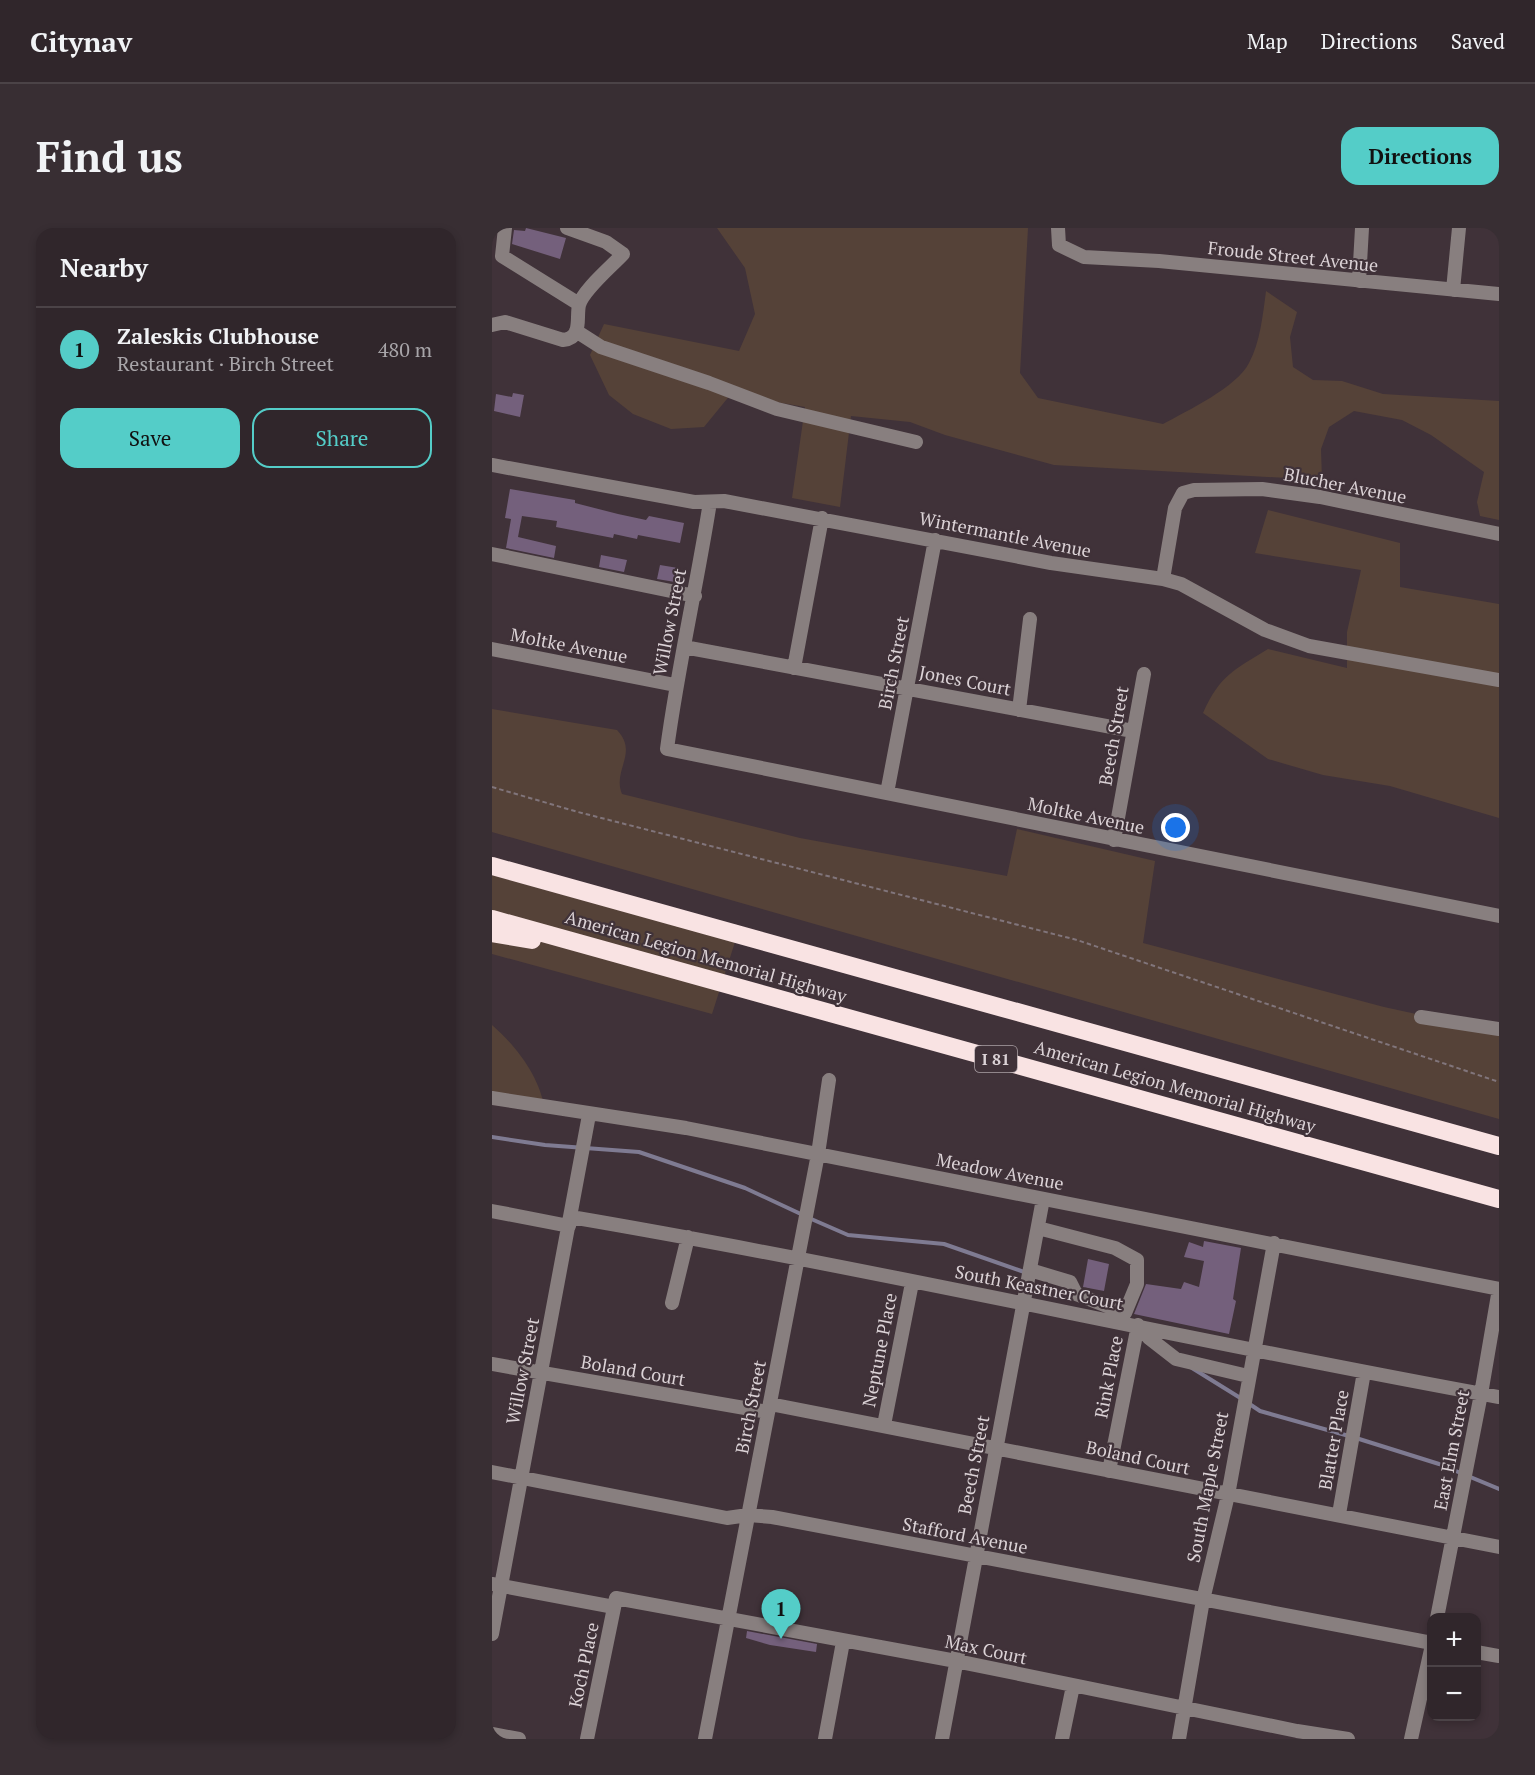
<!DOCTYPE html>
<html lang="en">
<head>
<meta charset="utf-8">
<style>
  :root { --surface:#30262b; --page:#382e33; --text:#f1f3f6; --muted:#a8a5a9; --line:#4b4347; --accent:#54cdc8 }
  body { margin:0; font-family:"PT Serif",serif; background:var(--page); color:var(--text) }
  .controls { position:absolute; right:18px; bottom:18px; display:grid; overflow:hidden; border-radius:12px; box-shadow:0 3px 9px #0003 }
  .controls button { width:54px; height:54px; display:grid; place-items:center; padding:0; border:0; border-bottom:2px solid var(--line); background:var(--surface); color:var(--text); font:30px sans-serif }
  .you { position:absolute; left:684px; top:600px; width:21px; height:21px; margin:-15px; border:4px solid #fff; border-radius:50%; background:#1a73e8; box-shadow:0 0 0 9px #1a73e833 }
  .badge { display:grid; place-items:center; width:39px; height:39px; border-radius:50%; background:var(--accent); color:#111; font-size:20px; font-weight:700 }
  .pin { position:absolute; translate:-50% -50px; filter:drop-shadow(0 2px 3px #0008) }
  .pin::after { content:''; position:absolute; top:32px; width:21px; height:18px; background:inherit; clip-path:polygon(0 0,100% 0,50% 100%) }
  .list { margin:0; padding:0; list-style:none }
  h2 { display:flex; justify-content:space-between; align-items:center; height:78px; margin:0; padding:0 24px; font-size:26px }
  h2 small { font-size:20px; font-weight:400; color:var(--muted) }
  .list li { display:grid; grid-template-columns:39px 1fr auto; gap:18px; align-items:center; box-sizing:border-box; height:84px; padding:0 24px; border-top:2px solid var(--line) }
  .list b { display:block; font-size:22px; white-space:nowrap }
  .list p { margin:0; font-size:20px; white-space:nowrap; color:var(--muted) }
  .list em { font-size:20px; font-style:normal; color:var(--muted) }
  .actions { display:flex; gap:12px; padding:18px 24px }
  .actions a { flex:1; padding:14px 0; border:2px solid var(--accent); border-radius:18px; text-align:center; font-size:21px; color:var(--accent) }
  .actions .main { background:var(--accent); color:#111 }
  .map { position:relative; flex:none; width:1007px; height:1511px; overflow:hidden; border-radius:18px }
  header { display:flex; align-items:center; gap:36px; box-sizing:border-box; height:84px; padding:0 30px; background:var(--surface); border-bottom:2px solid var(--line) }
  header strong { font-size:28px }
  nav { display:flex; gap:33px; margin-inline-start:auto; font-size:21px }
  .intro { display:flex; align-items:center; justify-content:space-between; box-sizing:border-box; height:144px; padding:0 36px }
  h1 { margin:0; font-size:42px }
  .button { padding:15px 27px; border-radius:18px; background:var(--accent); color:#111; font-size:21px; font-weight:700 }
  main { display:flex; gap:36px; padding:0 36px }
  aside { flex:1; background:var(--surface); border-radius:18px; box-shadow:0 3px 9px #0003 }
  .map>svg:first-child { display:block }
  .green { fill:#554238 }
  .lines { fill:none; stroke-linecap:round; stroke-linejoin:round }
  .stream { stroke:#7f7b92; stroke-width:4 }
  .building { fill:#74607c }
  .path { stroke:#81757b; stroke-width:2; stroke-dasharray:4.5 3; stroke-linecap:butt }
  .minor { stroke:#887f7f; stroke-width:14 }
  .highway { stroke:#f9e3e3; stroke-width:18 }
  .labels { text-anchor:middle; stroke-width:4.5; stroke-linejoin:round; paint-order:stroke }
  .shield { fill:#403239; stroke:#aca2a7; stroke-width:1.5 }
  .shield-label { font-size:16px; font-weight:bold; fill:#dbd2d6 }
  .street-label { font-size:18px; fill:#dbd2d6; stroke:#403239 }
</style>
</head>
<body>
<header>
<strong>Citynav</strong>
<nav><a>Map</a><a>Directions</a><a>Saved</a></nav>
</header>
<div class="intro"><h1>Find us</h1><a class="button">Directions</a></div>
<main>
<aside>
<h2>Nearby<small></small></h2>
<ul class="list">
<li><span class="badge">1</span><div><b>Zaleskis Clubhouse</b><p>Restaurant · Birch Street</p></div><em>480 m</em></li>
</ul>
<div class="actions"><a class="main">Save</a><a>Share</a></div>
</aside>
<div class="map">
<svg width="1007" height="1511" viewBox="0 0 1007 1511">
  <rect width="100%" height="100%" fill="#403239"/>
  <!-- green -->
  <path class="green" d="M 225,0 L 536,0 L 528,145 L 546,170 L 671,196 C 695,183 745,159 757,135 C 768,115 771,86 774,63 L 805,84 L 798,109 L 801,139 L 821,152 L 850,153 L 891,166 L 1007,173 L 1007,292 L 988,288 L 985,274 L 992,244 L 939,207 L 910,192 L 862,183 L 837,199 L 829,221 L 830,252 L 562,237 L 453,207 L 418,194 L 359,188 L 348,279 L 300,270 L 313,179 L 239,166 L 212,199 L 179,201 L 141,186 L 117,167 L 98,127 L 112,96 L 247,123 L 263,86 L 253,40 Z
    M 776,282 L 908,315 L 908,359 L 1007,376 L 1007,590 L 898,558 L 831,547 L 776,531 L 711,485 C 728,447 742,442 776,421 L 855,440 L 855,404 L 869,342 L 763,325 Z
    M 0,481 L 125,502 C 147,525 120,542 130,566 L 308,610 L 515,648 L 525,601 L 663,633 L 651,715 L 892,779 L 1007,804 L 1007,891 L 0,604 Z
    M 0,647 L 243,714 L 220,786 L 0,726 Z
    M 0,797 C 25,819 49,850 53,884 L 0,875 Z"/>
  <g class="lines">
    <!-- stream -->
    <path class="stream" d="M 0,909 L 53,917 L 147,924 L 253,960 L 311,987
      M 317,990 L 356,1007 L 452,1016 L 535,1045
      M 700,1140 L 750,1171
      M 756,1175 L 768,1183 L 857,1208
      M 864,1210 L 947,1236 L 1007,1261"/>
  </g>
  <!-- building -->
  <path class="building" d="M 34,0 L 74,10 L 68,31 L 20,16 L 22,2 L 33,3 Z
    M 21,165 L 32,167 L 28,189 L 2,183 L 4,166 L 20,169 Z
    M 18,261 L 83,272 L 83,275 L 126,286 L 154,292 L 157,288 L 192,295 L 188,315 L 146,307 L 145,311 L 122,306 L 121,310 L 64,299 L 65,293 L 30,288 L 26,309 L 64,318 L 62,330 L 14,320 L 19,291 L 13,290 Z
    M 109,327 L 135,332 L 132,344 L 107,339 Z
    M 168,337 L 186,340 L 183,354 L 165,351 Z
    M 712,1013 L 749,1020 L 741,1071 L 744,1073 L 737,1106 L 642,1086 L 654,1056 L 689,1061 L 692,1054 L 707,1059 L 712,1033 L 692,1029 L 697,1014 L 711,1019 Z
    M 596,1031 L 617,1036 L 612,1063 L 591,1059 Z
    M 255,1403 L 325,1416 L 324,1424 L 278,1417 L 254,1410 Z"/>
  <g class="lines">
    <!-- path -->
    <path class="path" d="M 0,559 L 86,584 L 585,712 L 1007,854"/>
    <!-- minor -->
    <path class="minor" d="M 13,0 L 10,28 L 87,76
      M 566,0 L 567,17 L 592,29 L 667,33 L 1007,66
      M 867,53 L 870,0
      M 961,62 L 967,0
      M 0,97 L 13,94 L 71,112 C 91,110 84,90 87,77 C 91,62 120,38 131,26 L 114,14 L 75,0
      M 84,103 L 109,119 L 217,155 L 285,181 L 424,214
      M 0,237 L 202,274 L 232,273 L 559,335 L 671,351 L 689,356 L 773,402 L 817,418 L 1007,452
      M 218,274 C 205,357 186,438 175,521 L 1007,688
      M 0,326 L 203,368
      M 671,351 L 683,280 L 691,265 L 702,262 L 770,261 L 828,269 L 1007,306
      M 192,419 L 641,503
      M 0,421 L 183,457
      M 302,440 L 330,290
      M 527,482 L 538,391
      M 395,565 L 443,312
      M 622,612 L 652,446
      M 929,789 L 1007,801
      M 0,870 L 194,900 L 1007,1061
      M 0,983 L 77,998
      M 79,989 C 390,1042 697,1113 1007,1169
      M 538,1042 L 578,1054 L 584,1066 L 633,1085 L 645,1056 L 645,1032 L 623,1020 L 546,1000
      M 180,1075 L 196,1009
      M 646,1097 L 657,1110 L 684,1131 L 756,1148
      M 0,1136 L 276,1184
      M 278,1176 L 1007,1319
      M 392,1197 L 420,1055
      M 617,1243 L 646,1097
      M 0,1244 L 235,1290 L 256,1287 L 280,1289 L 940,1415
      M 847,1286 L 872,1144
      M 0,1356 L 122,1379
      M 945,1390 L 989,1166 L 1007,1061
      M 0,1406 L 97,887
      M 984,1424 L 1007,1428
      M 0,1506 L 27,1511
      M 95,1511 L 124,1370 L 464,1433 L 805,1503 L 856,1511
      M 213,1511 L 326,926 L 337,852
      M 333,1511 L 351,1414
      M 450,1511 L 551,971
      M 570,1511 L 581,1458
      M 687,1511 L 711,1372 L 736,1267 L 782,1015
      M 919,1511 L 940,1417"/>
    <!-- highway -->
    <path class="highway" d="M 0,638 L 1007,918
      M 0,691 L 1007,971
      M 0,705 L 40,712"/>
  </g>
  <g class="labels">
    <!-- shield labels -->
    <rect class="shield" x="483" y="818" width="42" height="26" rx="4.5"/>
    <g class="shield-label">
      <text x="504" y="837">I 81</text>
    </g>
    <!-- street labels -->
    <g class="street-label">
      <text transform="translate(801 29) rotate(6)" y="6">Froude Street Avenue</text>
      <text transform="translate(853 258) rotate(11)" y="6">Blucher Avenue</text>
      <text transform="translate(513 307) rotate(11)" y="6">Wintermantle Avenue</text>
      <text transform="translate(178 394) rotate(-79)" y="6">Willow Street</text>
      <text transform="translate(77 418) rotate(11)" y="6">Moltke Avenue</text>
      <text transform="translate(402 435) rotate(-79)" y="6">Birch Street</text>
      <text transform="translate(473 453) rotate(11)" y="6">Jones Court</text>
      <text transform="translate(622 508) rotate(-80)" y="6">Beech Street</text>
      <text transform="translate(594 588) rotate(12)" y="6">Moltke Avenue</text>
      <text transform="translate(214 729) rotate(16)" y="6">American Legion Memorial Highway</text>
      <text transform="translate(683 859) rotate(16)" y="6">American Legion Memorial Highway</text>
      <text transform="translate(508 944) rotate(11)" y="6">Meadow Avenue</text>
      <text transform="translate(547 1060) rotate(11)" y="6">South Keastner Court</text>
      <text transform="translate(388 1122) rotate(-79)" y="6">Neptune Place</text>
      <text transform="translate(31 1143) rotate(-79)" y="6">Willow Street</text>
      <text transform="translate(141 1143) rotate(10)" y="6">Boland Court</text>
      <text transform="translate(617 1149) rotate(-79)" y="6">Rink Place</text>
      <text transform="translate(259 1179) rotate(-79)" y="6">Birch Street</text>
      <text transform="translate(842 1212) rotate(-80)" y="6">Blatter Place</text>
      <text transform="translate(960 1222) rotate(-79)" y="6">East Elm Street</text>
      <text transform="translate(646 1230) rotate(12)" y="6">Boland Court</text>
      <text transform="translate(482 1237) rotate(-79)" y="6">Beech Street</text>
      <text transform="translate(716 1259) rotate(-79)" y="6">South Maple Street</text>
      <text transform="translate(473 1308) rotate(11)" y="6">Stafford Avenue</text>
      <text transform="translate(494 1422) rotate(12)" y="6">Max Court</text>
      <text transform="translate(92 1437) rotate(-78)" y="6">Koch Place</text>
    </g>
  </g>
</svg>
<div class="controls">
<button>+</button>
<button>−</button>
</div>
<div class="you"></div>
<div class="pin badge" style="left:289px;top:1411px">1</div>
</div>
</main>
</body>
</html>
